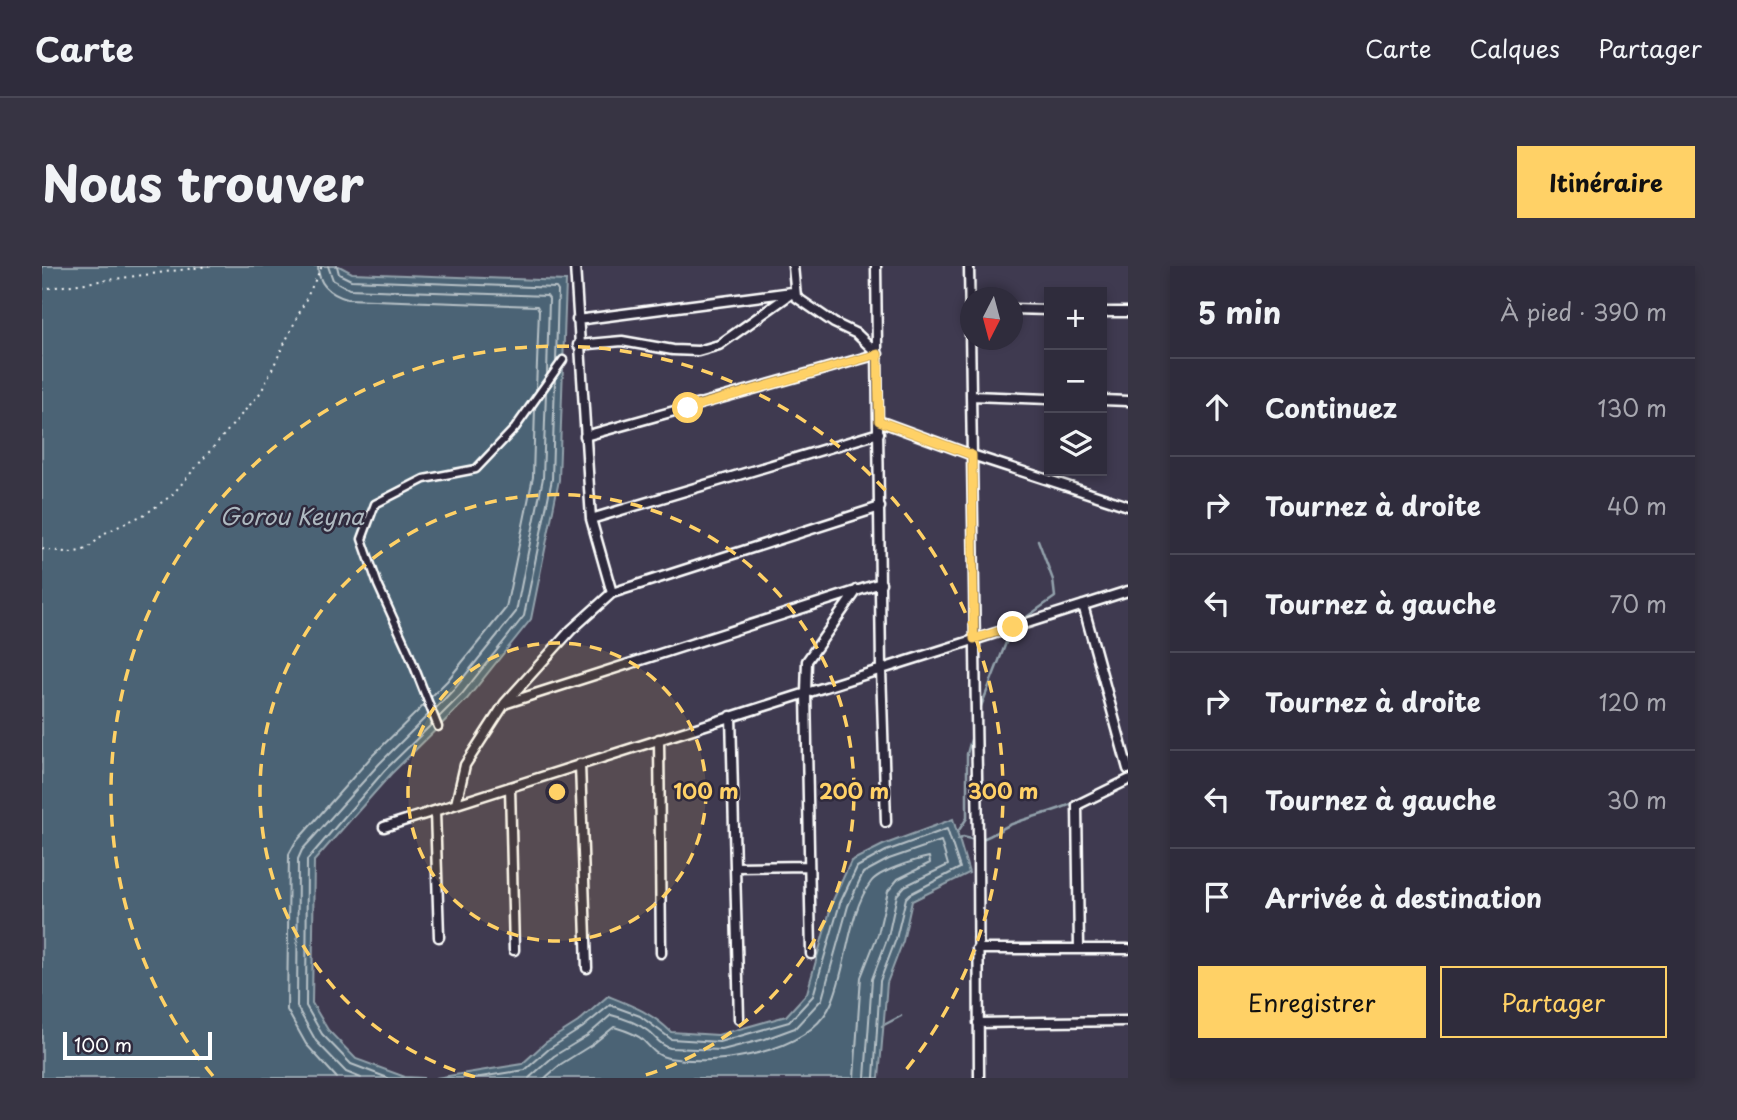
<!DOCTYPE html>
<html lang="fr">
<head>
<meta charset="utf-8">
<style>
  :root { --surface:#2f2c3c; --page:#373443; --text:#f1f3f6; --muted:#a7a7af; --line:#4a4856; --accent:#ffd166 }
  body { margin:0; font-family:"Playpen Sans",sans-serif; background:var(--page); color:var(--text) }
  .controls { position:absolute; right:21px; top:21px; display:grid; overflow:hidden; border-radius:0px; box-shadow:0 4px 10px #0003 }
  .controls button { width:63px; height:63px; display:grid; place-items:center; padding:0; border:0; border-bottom:2px solid var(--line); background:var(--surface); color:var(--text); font:35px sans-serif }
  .compass { position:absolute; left:918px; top:21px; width:63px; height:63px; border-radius:50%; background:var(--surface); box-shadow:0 4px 10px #0003; rotate:186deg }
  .scale { position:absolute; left:21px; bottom:18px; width:149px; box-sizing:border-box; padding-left:7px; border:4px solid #fff; border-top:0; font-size:19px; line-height:24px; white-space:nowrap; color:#fff; -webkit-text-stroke:5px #2f2a3d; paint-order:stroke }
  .stop { position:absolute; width:21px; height:21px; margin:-16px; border:5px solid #ffd166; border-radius:50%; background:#fff }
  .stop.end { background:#ffd166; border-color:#fff; box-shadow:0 2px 7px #0008 }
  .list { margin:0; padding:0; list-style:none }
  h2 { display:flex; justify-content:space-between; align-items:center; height:91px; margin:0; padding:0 28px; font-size:30px }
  h2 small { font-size:23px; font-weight:400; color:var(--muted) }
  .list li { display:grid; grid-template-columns:46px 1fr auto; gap:21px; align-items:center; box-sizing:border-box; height:98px; padding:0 28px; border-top:2px solid var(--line) }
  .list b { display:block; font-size:26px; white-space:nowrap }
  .list em { font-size:23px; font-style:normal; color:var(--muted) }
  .actions { display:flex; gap:14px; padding:21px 28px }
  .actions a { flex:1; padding:16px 0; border:2px solid var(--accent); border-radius:0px; text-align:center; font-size:24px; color:var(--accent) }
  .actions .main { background:var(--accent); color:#111 }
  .icon { flex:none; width:38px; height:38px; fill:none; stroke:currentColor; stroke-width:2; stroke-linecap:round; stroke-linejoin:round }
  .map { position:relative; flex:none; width:1086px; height:812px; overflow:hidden; border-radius:0px }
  header { display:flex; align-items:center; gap:42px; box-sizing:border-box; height:98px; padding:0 35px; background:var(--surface); border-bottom:2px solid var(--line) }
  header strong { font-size:33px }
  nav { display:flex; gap:38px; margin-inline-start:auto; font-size:24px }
  .intro { display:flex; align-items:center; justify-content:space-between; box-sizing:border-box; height:168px; padding:0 42px }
  h1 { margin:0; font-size:49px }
  .button { padding:18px 32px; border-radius:0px; background:var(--accent); color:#111; font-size:24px; font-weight:700 }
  main { display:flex; gap:42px; padding:0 42px }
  aside { flex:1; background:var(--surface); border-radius:0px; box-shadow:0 4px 10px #0003 }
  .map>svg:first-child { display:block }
  .water { fill:#4b6474; stroke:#93a2ac; stroke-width:2 }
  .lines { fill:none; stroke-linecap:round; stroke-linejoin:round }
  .shore { stroke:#b7c1c7; stroke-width:2 }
  .stream { stroke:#93a2ac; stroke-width:2.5 }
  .pedestrian-casing { stroke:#fff; stroke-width:11 }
  .minor-casing { stroke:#fff; stroke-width:13 }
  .path { stroke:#fff; stroke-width:2; stroke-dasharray:2 5; stroke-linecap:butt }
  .pedestrian { stroke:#2f2a3d; stroke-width:6 }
  .minor { stroke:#2f2a3d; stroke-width:8 }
  .route { stroke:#ffd166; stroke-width:9 }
  .ring { fill:none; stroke:#ffd166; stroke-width:3.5; stroke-dasharray:12 9 }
  .labels { text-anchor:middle; stroke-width:5; stroke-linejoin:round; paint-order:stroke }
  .water-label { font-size:23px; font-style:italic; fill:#aeb9c0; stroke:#2f2a3d }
  .centre { fill:#ffd166; stroke:#2f2a3d; stroke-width:3.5 }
  .ring-label { font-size:21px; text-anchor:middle; font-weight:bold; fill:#ffd166; stroke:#2f2a3d; stroke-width:5; stroke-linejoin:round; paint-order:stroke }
</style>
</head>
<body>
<header>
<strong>Carte</strong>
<nav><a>Carte</a><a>Calques</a><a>Partager</a></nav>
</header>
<div class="intro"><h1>Nous trouver</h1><a class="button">Itinéraire</a></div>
<main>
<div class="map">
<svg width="1086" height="812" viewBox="0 0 1086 812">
  <rect width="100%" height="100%" fill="#3f3a50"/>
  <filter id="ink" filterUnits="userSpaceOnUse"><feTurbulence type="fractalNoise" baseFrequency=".0143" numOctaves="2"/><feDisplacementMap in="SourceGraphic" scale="14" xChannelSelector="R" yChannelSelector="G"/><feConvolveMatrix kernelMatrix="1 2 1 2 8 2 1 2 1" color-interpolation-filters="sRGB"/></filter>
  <g filter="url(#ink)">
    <!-- water -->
    <path class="water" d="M 0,0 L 297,0 L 310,7 L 524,15 L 517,214 L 489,353 L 425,433 L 349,508 L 272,595 L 270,737 L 286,764 L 314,793 L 363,811 L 382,812 L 0,812 Z
      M 911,553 L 927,607 L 870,635 L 861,675 L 845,717 L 837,812 L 394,812 L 480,798 L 503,777 L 536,756 L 566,730 C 591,740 610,747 629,766 L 676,769 L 744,750 L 765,727 L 791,634 L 809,595 L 841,579 Z"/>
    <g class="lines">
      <!-- shore -->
      <path class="shore" d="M 276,0 C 276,18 288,28 305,33 L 495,40 L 497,44 L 494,124
        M 286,0 L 291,14 L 307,23 L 505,30 L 507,33 L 505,108
        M 295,0 L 297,8 L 309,14 L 514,22 L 516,25 L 514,95
        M 389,431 L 405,415 L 464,342 L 491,211 L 493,142
        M 394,442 L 413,422 L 474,346 L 501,212 L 504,126
        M 397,451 L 420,428 L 482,350 L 510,213 L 513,113
        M 295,812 L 264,778 L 245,744 L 247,588 L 253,577 L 330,490 L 382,439
        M 319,812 L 304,806 L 274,775 L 255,741 L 256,593 L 260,584 L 337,498 L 386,449
        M 346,812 L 309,798 L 280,768 L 264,740 L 265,594 L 343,504 L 390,458
        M 432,812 L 483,804 L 507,783 L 540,762 L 568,739 L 598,750 L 629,773 L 677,776 L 747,756 L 771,730 L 798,637 L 815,601 L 844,585 L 905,563 L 918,602 L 868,628 L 864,632 L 854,673 L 838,715 L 832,812
        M 487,812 L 512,790 L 545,770 L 569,749 C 581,752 596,757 606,765 C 614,771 617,779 628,782 L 680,784 L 723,773 L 753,762 L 780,733 L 806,640 L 821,607 L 847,593 L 899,575 L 906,599 L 863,620 L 855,629 L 846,671 L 830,713 L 823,812
        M 503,812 L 519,798 L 551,778 L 572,761 C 582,764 593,767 601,774 C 609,782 614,790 626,792 C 675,800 766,788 789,738 C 805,704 806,646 829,616 C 837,605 873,594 887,591 L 888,597 L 856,613 L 846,625 L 836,668 L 819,711 L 812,812"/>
      <!-- stream -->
      <path class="stream" d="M 979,355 L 1013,331 L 1011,314 L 996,274
        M 938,443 L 969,364
        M 915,567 L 925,552 L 925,488 L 931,466
        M 940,573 C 951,570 959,562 970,558 C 991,550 1013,546 1034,536
        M 916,574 L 921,571 L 933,574
        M 840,760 L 859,750"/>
      <!-- pedestrian casing -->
      <g class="pedestrian-casing">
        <path id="pedestrian" d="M 396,461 L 366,385 L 336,319 L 320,273 L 333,238 L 382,213 L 434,203 L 473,162 L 521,94"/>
      </g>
      <!-- minor casing -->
      <g class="minor-casing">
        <path id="minor" d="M 751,0 L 754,31 L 792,57 L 815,68 L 836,88
          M 834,0 L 839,403 L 844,556
          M 927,0 L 936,574 L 937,812
          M 970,43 L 1007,44
          M 1060,46 L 1086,46
          M 535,54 L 750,26
          M 536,79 L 580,75 L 631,84 L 656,85 L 677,79 L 753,25
          M 929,130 L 1007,133
          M 1060,134 L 1086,135
          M 837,155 L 930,189 L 1086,240
          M 543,170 L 836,88
          M 549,253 L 837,167
          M 570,327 L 838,241
          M 1041,339 L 1086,503
          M 465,437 L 839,317
          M 689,450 L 697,753
          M 617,473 L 619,687
          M 538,498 L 545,702
          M 468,521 L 472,684
          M 414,538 L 423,499 L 463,437 L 529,364 L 570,327 L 549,253 L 533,0
          M 393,545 L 397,671
          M 342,561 L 1086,325
          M 693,601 L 767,600
          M 935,683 L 1086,683
          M 1037,683 L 1035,539 L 1086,514
          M 769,688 L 764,427 L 765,395 L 815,324
          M 936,757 L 1086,755"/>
      </g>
      <!-- path -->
      <path class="path" d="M 0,23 L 167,0
        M 0,283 L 30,287 L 45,283 L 63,267 L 105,247 L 130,229 L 219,126 L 280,0"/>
      <!-- pedestrian -->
      <use href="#pedestrian" class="pedestrian"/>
      <!-- minor -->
      <use href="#minor" class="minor"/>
    </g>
  </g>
  <g class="lines" filter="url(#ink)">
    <!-- route -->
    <path class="route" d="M 646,142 L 836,88 L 837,155 L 930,189 L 932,373 L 971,361"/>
  </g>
  <!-- distance rings -->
  <circle cx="515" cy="526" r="149" fill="#ffd166" fill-opacity=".12"/>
  <g class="ring">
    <circle cx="515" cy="526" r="149"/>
    <path d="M433 811A297 297 0 1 1 597 811"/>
    <path d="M171 810A446 446 0 1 1 859 810"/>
  </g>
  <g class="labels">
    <!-- water labels -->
    <g class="water-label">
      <text x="250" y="259">Gorou Keyna</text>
    </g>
  </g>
  <circle cx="515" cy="526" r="10" class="centre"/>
  <g class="ring-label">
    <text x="664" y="533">100 m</text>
    <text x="812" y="533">200 m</text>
    <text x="961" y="533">300 m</text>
  </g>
</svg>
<div class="controls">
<button>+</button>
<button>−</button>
<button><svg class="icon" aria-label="layers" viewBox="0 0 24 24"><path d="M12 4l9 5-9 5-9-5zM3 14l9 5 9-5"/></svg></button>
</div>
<svg class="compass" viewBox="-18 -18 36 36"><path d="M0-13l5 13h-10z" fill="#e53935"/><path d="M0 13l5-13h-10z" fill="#a7a7af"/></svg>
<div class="scale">100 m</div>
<div class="stop" style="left:646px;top:142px"></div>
<div class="stop end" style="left:971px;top:361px"></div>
</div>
<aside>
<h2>5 min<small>À pied · 390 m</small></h2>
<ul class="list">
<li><svg class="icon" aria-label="ahead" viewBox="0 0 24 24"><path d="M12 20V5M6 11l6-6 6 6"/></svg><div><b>Continuez</b></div><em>130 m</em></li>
<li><svg class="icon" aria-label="right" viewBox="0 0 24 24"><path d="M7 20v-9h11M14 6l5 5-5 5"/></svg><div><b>Tournez à droite</b></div><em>40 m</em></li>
<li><svg class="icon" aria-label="left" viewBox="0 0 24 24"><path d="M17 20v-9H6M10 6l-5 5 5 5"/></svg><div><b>Tournez à gauche</b></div><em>70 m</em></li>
<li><svg class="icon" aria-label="right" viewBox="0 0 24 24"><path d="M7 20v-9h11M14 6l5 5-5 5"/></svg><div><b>Tournez à droite</b></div><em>120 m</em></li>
<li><svg class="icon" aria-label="left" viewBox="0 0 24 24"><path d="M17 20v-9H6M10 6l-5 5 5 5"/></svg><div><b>Tournez à gauche</b></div><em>30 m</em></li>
<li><svg class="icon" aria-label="arrive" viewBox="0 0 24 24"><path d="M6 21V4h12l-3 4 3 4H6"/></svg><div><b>Arrivée à destination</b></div></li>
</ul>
<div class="actions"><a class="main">Enregistrer</a><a>Partager</a></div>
</aside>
</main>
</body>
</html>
